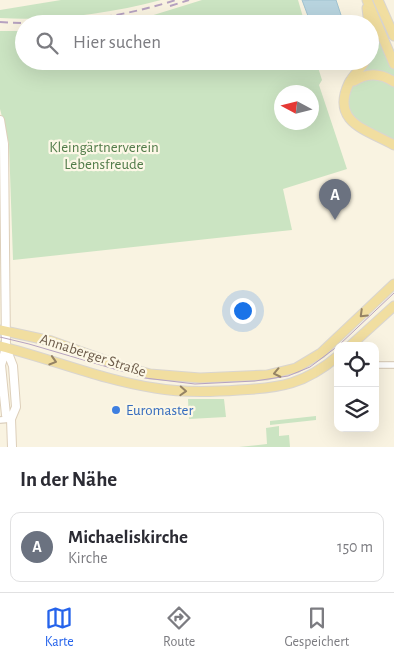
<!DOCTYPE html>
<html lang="de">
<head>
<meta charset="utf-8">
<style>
  :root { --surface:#fff; --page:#f2f2f3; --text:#2b2b33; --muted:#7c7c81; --line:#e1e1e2; --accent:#2563eb }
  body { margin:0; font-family:"Alegreya Sans",sans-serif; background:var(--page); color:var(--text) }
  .controls { position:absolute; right:15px; bottom:15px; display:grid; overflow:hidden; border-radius:10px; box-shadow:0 5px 20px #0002 }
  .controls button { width:45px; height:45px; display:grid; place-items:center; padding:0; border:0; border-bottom:1px solid var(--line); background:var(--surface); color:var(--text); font:25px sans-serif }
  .compass { position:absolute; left:274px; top:85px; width:45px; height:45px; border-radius:50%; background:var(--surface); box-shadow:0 5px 20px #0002; rotate:277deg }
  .you { position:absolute; left:242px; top:310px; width:18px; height:18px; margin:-12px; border:4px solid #fff; border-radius:50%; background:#1a73e8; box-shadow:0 0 0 8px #1a73e833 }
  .badge { display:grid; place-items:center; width:32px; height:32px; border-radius:50%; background:var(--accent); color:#fff; font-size:16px; font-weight:700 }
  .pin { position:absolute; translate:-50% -41px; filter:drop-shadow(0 1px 2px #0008) }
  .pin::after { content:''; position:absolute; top:26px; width:18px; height:15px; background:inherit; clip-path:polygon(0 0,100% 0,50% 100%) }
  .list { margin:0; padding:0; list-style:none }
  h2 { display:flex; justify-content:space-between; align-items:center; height:65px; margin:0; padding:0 20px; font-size:21px }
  h2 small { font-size:16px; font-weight:400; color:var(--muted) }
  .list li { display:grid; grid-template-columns:32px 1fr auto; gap:15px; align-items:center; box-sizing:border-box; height:70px; margin:0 10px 10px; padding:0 10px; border:1px solid var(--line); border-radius:10px }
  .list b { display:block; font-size:19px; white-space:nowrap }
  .list p { margin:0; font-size:16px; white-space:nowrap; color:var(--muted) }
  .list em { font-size:16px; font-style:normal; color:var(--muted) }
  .icon { flex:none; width:28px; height:28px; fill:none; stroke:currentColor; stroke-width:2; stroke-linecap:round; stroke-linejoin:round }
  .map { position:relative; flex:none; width:394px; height:447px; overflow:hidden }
  .search { position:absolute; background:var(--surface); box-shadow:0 5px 20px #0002; left:15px; right:15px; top:15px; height:55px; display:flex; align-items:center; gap:12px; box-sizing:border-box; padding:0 18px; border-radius:28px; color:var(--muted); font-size:19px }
  .sheet { height:145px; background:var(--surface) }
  nav { display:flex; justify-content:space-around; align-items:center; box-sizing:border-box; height:70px; border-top:1px solid var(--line); background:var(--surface); font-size:14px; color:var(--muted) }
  nav a { display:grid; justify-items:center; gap:2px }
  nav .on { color:var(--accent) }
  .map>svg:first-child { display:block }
  .green { fill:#cbe4c2; fill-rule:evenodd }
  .water { fill:#b8d4df; stroke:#a0c2d0 }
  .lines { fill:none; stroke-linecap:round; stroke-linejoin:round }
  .street-casing { stroke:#dcd0be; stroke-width:8 }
  .secondary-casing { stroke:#ddcfba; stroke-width:10 }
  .primary-casing { stroke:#d9d5d0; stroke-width:11 }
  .street { stroke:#fff; stroke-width:5.5 }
  .secondary { stroke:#fff; stroke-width:8 }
  .primary { stroke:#f1dea0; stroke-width:9 }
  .tram { stroke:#b6a2c0; stroke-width:1 }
  .rail { stroke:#b6a2c0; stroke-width:2; stroke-dasharray:8 5; stroke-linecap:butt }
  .oneway { stroke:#958364 }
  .shop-dot { fill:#3f7fe0; stroke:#fcf7e6; stroke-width:2 }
  .labels { text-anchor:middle; stroke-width:4.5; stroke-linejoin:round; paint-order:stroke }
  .park-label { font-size:15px; fill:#527c4a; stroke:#fcf7e6 }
  .street-label { font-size:15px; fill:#6d5c4b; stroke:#fcf7e6 }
  .shop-label { font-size:15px; fill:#366cbe; stroke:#fcf7e6; text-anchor:start }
</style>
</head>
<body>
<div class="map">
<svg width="394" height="447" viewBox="0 0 394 447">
  <rect width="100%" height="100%" fill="#f9f3e1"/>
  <!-- green -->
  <path class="green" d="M 61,0 L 161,0 C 108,14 54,21 0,18 L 0,10 Z
    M 202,0 L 298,0 L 305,24 L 116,24 L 131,22 Z
    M 366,0 L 394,64 L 394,145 L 359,127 L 344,105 L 365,61 L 370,61 L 370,24 Z
    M 0,31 L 24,31 L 24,61 L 316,61 L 322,80 L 319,85 L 347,169 L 283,189 L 292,230 L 13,260 L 9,144 L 0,109 ZM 282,92 L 312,92 L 312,122 L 282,122 Z
    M 224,399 L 226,417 L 189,419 L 188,399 Z
    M 316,416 L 316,420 L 270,425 L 270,421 Z
    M 279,426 L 279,436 L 289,435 L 290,447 L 239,447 L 267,444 L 266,428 Z"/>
  <!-- water -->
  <path class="water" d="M 302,0 L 336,0 L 344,24 L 311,24 Z"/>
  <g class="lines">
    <!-- street casing -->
    <g class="street-casing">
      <path id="street" d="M 375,365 L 394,365
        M 0,420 L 11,419"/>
    </g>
    <!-- secondary casing -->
    <g class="secondary-casing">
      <path id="secondary" d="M 0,120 L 4,144 L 6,348 L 1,365 L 6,415 L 11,419
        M 6,348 L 13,366 L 16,407 L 11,419 L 12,447"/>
    </g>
    <!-- primary casing -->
    <g class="primary-casing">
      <path id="primary" d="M 367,0 L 394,64
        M 378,0 L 394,36
        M 367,8 L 369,24
        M 370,36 L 370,41
        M 365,61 C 361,69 353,75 349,83 C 330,123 368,130 394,145
        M 354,81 C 368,72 381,73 394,82
        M 0,330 L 51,341 L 118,365 L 150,374 L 200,378 L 267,375 L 296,368 L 321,353 L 394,284
        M 0,346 C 52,359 102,380 155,388 C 183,393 211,392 239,390 C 281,388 305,384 338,356
        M 350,346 L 394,306"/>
    </g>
    <!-- street -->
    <use href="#street" class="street"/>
    <!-- secondary -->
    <use href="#secondary" class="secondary"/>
    <!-- primary -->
    <use href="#primary" class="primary"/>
    <!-- tram -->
    <path class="tram" d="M 0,337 L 29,344 L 145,378 L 195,384 L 255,381 L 288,376 L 310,367 L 338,346
      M 338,346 L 394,293"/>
    <!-- rail -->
    <path class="rail" d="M 170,6 L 189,0
      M 0,22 C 59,26 119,18 176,0"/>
  </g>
  <!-- one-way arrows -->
  <defs><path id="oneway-chevron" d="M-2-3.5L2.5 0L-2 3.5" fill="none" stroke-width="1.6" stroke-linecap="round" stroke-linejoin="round" transform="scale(1.25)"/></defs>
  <g class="oneway">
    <use href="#oneway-chevron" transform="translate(363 314) rotate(136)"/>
    <use href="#oneway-chevron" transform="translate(53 361) rotate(17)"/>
    <use href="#oneway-chevron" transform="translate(277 373) rotate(168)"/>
    <use href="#oneway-chevron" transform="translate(183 391) rotate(3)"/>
  </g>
  <!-- markers -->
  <circle class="shop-dot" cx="116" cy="410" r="5"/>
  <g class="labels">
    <!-- park labels -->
    <g class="park-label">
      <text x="104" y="152">Kleingärtnerverein<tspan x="104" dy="17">Lebensfreude</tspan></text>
    </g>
    <!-- street labels -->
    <g class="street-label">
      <text transform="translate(93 355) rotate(18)" y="5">Annaberger Straße</text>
    </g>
    <!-- shop labels -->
    <g class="shop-label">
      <text x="126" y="415">Euromaster</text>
    </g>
  </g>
</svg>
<div class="controls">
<button><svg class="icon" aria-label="locate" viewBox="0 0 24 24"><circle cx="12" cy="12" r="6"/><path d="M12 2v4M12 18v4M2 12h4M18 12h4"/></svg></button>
<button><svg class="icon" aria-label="layers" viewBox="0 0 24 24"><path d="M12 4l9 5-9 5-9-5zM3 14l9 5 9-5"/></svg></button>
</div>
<svg class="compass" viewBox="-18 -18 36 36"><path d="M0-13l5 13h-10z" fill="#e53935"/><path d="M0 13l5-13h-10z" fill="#7c7c81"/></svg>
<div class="you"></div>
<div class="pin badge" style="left:335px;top:220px;background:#6b7280">A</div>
<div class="search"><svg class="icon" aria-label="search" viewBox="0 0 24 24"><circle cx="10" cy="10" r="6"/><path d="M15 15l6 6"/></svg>Hier suchen</div>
</div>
<section class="sheet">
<h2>In der Nähe<small></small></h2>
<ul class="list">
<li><span class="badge" style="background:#6b7280">A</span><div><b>Michaeliskirche</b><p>Kirche</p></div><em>150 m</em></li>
</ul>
</section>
<nav>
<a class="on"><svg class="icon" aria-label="map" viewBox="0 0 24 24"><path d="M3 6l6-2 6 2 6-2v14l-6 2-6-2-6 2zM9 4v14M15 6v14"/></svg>Karte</a>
<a><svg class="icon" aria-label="directions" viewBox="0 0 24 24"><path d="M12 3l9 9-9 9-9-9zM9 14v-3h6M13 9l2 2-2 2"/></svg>Route</a>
<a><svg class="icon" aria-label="saved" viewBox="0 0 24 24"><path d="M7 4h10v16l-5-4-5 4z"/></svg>Gespeichert</a>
</nav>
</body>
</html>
